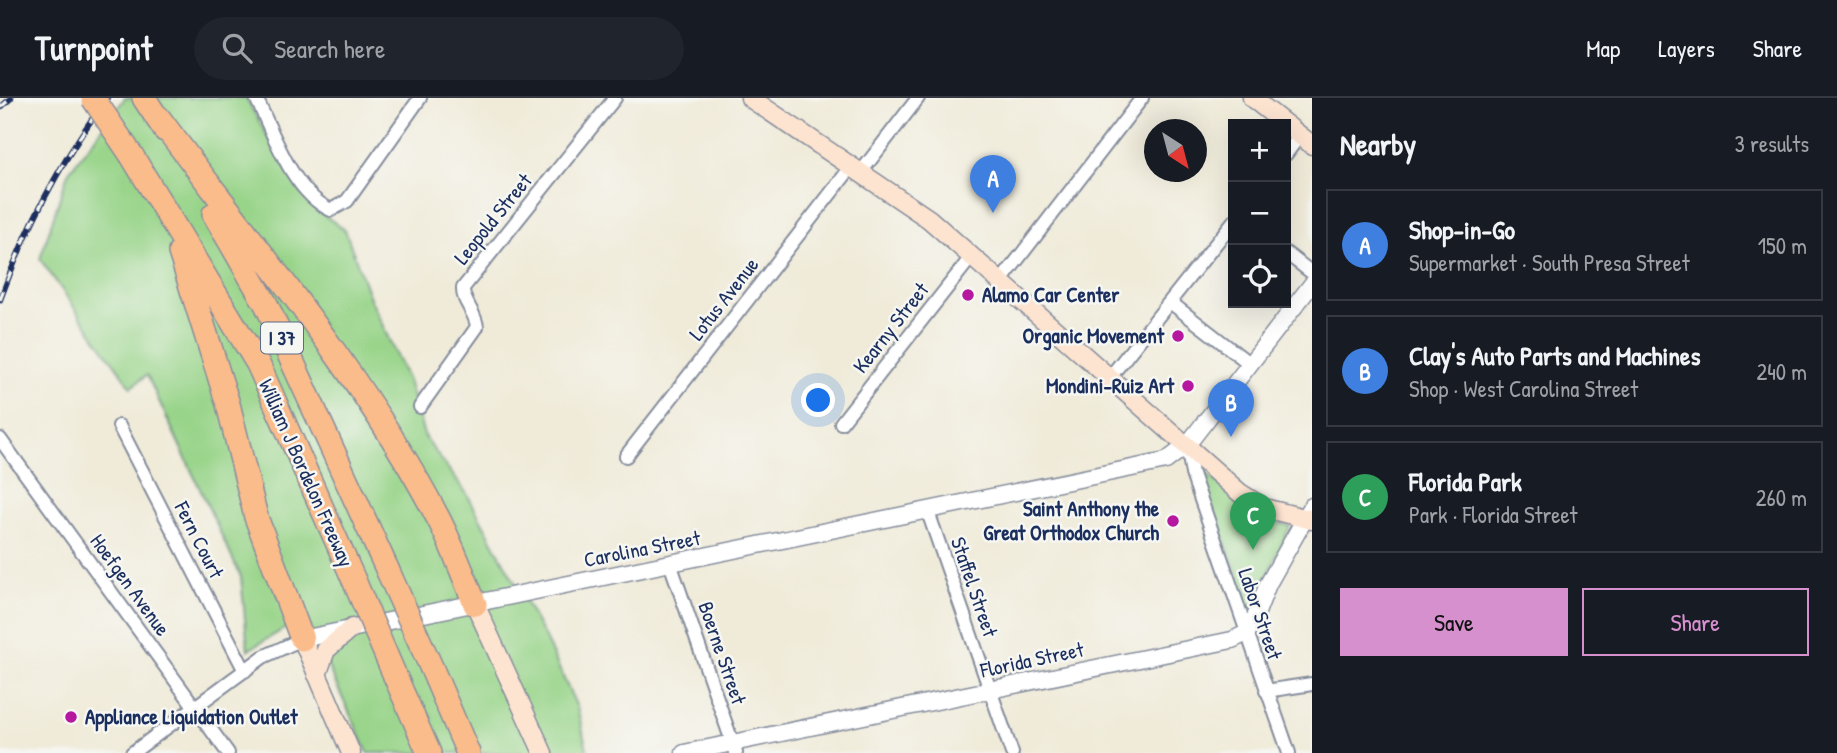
<!DOCTYPE html>
<html lang="en">
<head>
<meta charset="utf-8">
<style>
  :root { --surface:#171b24; --page:#20242c; --text:#f1f3f6; --muted:#9ea1a6; --line:#363941; --accent:#d690ce }
  body { margin:0; font-family:"Patrick Hand",sans-serif; background:var(--page); color:var(--text) }
  .controls { position:absolute; right:21px; top:21px; display:grid; overflow:hidden; border-radius:0px; box-shadow:0 7px 28px #0002 }
  .controls button { width:63px; height:63px; display:grid; place-items:center; padding:0; border:0; border-bottom:2px solid var(--line); background:var(--surface); color:var(--text); font:35px sans-serif }
  .compass { position:absolute; left:1144px; top:21px; width:63px; height:63px; border-radius:50%; background:var(--surface); box-shadow:0 7px 28px #0002; rotate:144deg }
  .you { position:absolute; left:819px; top:303px; width:24px; height:24px; margin:-18px; border:5px solid #fff; border-radius:50%; background:#1a73e8; box-shadow:0 0 0 10px #1a73e833 }
  .badge { display:grid; place-items:center; width:46px; height:46px; border-radius:50%; background:var(--accent); color:#fff; font-size:23px; font-weight:700 }
  .pin { position:absolute; translate:-50% -58px; filter:drop-shadow(0 2px 4px #0008) }
  .pin::after { content:''; position:absolute; top:37px; width:24px; height:21px; background:inherit; clip-path:polygon(0 0,100% 0,50% 100%) }
  .list { margin:0; padding:0; list-style:none }
  h2 { display:flex; justify-content:space-between; align-items:center; height:91px; margin:0; padding:0 28px; font-size:30px }
  h2 small { font-size:23px; font-weight:400; color:var(--muted) }
  .list li { display:grid; grid-template-columns:46px 1fr auto; gap:21px; align-items:center; box-sizing:border-box; height:112px; margin:0 14px 14px; padding:0 14px; border:2px solid var(--line); border-radius:0px }
  .list b { display:block; font-size:26px; white-space:nowrap }
  .list p { margin:0; font-size:23px; white-space:nowrap; color:var(--muted) }
  .list em { font-size:23px; font-style:normal; color:var(--muted) }
  .actions { display:flex; gap:14px; padding:21px 28px }
  .actions a { flex:1; padding:16px 0; border:2px solid var(--accent); border-radius:0px; text-align:center; font-size:24px; color:var(--accent) }
  .actions .main { background:var(--accent); color:#111 }
  .icon { flex:none; width:38px; height:38px; fill:none; stroke:currentColor; stroke-width:2; stroke-linecap:round; stroke-linejoin:round }
  .map { position:relative; flex:none; width:1312px; height:655px; overflow:hidden }
  header { display:flex; align-items:center; gap:42px; box-sizing:border-box; height:98px; padding:0 35px; background:var(--surface); border-bottom:2px solid var(--line) }
  header strong { font-size:33px }
  nav { display:flex; gap:38px; margin-inline-start:auto; font-size:24px }
  .search { width:490px; height:63px; background:var(--page); display:flex; align-items:center; gap:18px; box-sizing:border-box; padding:0 24px; border-radius:38px; color:var(--muted); font-size:26px }
  main { display:flex }
  aside { flex:1; background:var(--surface) }
  .map>svg:first-child { display:block }
  .green { fill:#98d489; stroke:#5a8274; stroke-width:2 }
  .lines { fill:none; stroke-linecap:round; stroke-linejoin:round }
  .minor-casing { stroke:#868d9c; stroke-width:16 }
  .tertiary-casing { stroke:#868d9c; stroke-width:19 }
  .secondary-casing { stroke:#868d9c; stroke-width:21 }
  .motorway-casing { stroke:#868d9c; stroke-width:26 }
  .minor { stroke:#fff; stroke-width:12 }
  .tertiary { stroke:#fff; stroke-width:16 }
  .secondary { stroke:#fde4d1; stroke-width:18 }
  .motorway { stroke:#fabc8b; stroke-width:23 }
  .rail-casing { stroke:#1b2f5e; stroke-width:6 }
  .rail { stroke:#f6f6f2; stroke-width:3.5; stroke-dasharray:10; stroke-linecap:butt }
  .motorway-bridge-casing { stroke:#868d9c; stroke-width:26; stroke-linecap:butt }
  .motorway-bridge { stroke:#fabc8b; stroke-width:23 }
  .poi-dot { fill:#b5179e; stroke:#f6f6f2; stroke-width:2.5 }
  .labels { text-anchor:middle; stroke-width:5; stroke-linejoin:round; paint-order:stroke }
  .shield { fill:#f6f6f2; stroke:#5d6b8a; stroke-width:2 }
  .shield-label { font-size:19px; font-weight:bold; fill:#1b2f5e }
  .street-label { font-size:21px; fill:#1b2f5e; stroke:#f6f6f2 }
  .poi-label { font-size:21px; font-weight:bold; fill:#1b2f5e; stroke:#f6f6f2; text-anchor:end }
</style>
</head>
<body>
<header>
<strong>Turnpoint</strong>
<div class="search"><svg class="icon" aria-label="search" viewBox="0 0 24 24"><circle cx="10" cy="10" r="6"/><path d="M15 15l6 6"/></svg>Search here</div>
<nav><a>Map</a><a>Layers</a><a>Share</a></nav>
</header>
<main>
<div class="map">
<svg width="1312" height="655" viewBox="0 0 1312 655">
  <rect width="100%" height="100%" fill="#f6f6f2"/>
  <filter id="ink" filterUnits="userSpaceOnUse"><feTurbulence type="fractalNoise" baseFrequency=".0143" numOctaves="2"/><feDisplacementMap in="SourceGraphic" scale="14" xChannelSelector="R" yChannelSelector="G"/><feConvolveMatrix kernelMatrix="1 2 1 2 8 2 1 2 1" color-interpolation-filters="sRGB"/></filter>
  <filter id="wash" filterUnits="userSpaceOnUse"><feTurbulence type="fractalNoise" baseFrequency=".00686" numOctaves="4" result="noise"/><feDisplacementMap in="SourceGraphic" scale="28" xChannelSelector="R" yChannelSelector="G"/><feGaussianBlur stdDeviation="1.57" result="paint"/><feColorMatrix in="noise" values="0 0 0 0 0 0 0 0 0 0 0 0 0 0 0 0 0 1.4 0 .05"/><feComposite in="paint" operator="in"/></filter>
  <g filter="url(#wash)">
    <rect width="100%" height="100%" fill="#f0ebd9"/>
    <!-- green -->
    <path class="green" d="M 125,0 L 246,0 L 297,90 L 321,115 L 345,132 L 370,200 L 408,283 L 425,340 L 467,396 L 544,538 L 577,609 L 588,655 L 368,655 L 305,519 L 248,552 L 241,479 L 147,277 L 131,289 L 40,161 L 68,75 Z
      M 1203,377 L 1209,377 L 1260,420 L 1290,428 L 1253,510 L 1246,509 L 1242,504 L 1244,495 L 1206,392 L 1200,386 Z"/>
  </g>
  <g filter="url(#ink)">
    <g class="lines">
      <!-- minor casing -->
      <g class="minor-casing">
        <path id="minor" d="M 256,0 C 274,36 292,94 331,112 L 347,103 L 420,0
          M 1286,56 L 1300,37
          M 861,74 L 918,0
          M 1286,155 L 1312,175
          M 1001,183 L 1142,0
          M 1170,204 L 1250,266
          M 1110,279 L 1233,124
          M 420,309 L 477,229 C 476,214 462,204 463,190 L 615,0
          M 841,325 L 972,158
          M 119,328 L 245,573
          M 0,341 L 228,655
          M 1187,347 L 1192,376 L 1289,655
          M 626,358 L 852,68
          M 928,414 L 1012,655
          M 671,468 L 736,655
          M 1266,593 L 1312,586
          M 132,655 L 263,559 L 302,541"/>
      </g>
      <!-- tertiary casing -->
      <g class="tertiary-casing">
        <path id="tertiary" d="M 302,541 L 1166,363 L 1187,347 L 1312,186
          M 684,655 L 1232,542 L 1247,535 L 1254,522 L 1268,486 L 1312,408"/>
      </g>
      <!-- secondary casing -->
      <g class="secondary-casing">
        <path id="secondary" d="M 750,0 L 929,121 L 1240,395 L 1264,410 L 1312,422
          M 1252,0 L 1312,47
          M 475,506 L 543,655
          M 302,541 L 351,655
          M 317,577 L 326,552 L 352,530"/>
      </g>
      <!-- motorway casing -->
      <g class="motorway-casing">
        <path id="motorway" d="M 144,0 L 165,32
          M 158,19 C 252,145 365,280 437,418 C 452,446 463,477 475,506
          M 132,58 L 258,266 L 353,480
          M 214,116 L 267,208 L 387,471
          M 180,154 L 228,306 L 256,419 L 302,541
          M 432,571 L 468,655
          M 395,578 L 429,655"/>
      </g>
      <!-- minor -->
      <use href="#minor" class="minor"/>
      <!-- tertiary -->
      <use href="#tertiary" class="tertiary"/>
      <!-- secondary -->
      <use href="#secondary" class="secondary"/>
      <!-- motorway -->
      <use href="#motorway" class="motorway"/>
      <!-- rail casing -->
      <g class="rail-casing">
        <path id="rail" d="M 0,10 L 11,0
          M 0,202 C 26,130 61,62 107,0"/>
      </g>
      <!-- rail -->
      <use href="#rail" class="rail"/>
      <!-- motorway-bridge casing -->
      <g class="motorway-bridge-casing">
        <path id="motorway-bridge" d="M 93,0 L 132,58
          M 387,471 L 432,571
          M 353,480 L 395,578"/>
      </g>
      <!-- motorway-bridge -->
      <use href="#motorway-bridge" class="motorway-bridge"/>
    </g>
  </g>
  <!-- markers -->
  <g class="poi-dot">
    <circle cx="968" cy="197" r="7"/>
    <circle cx="1178" cy="238" r="7"/>
    <circle cx="1188" cy="288" r="7"/>
    <circle cx="1173" cy="423" r="7"/>
    <circle cx="71" cy="619" r="7"/>
  </g>
  <g class="labels">
    <!-- shield labels -->
    <rect class="shield" x="261" y="224.5" width="42" height="31" rx="5"/>
    <g class="shield-label">
      <text x="282" y="247">I 37</text>
    </g>
    <!-- street labels -->
    <g class="street-label">
      <text transform="translate(493 121) rotate(-51)" y="7">Leopold Street</text>
      <text transform="translate(724 201) rotate(-52)" y="7">Lotus Avenue</text>
      <text transform="translate(891 230) rotate(-52)" y="7">Kearny Street</text>
      <text transform="translate(306 375) rotate(66)" y="7">William J Bordelon Freeway</text>
      <text transform="translate(199 442) rotate(63)" y="7">Fern Court</text>
      <text transform="translate(642 451) rotate(-11)" y="7">Carolina Street</text>
      <text transform="translate(130 487) rotate(54)" y="7">Hoefgen Avenue</text>
      <text transform="translate(974 489) rotate(71)" y="7">Staffel Street</text>
      <text transform="translate(1260 516) rotate(71)" y="7">Labor Street</text>
      <text transform="translate(722 555) rotate(71)" y="7">Boerne Street</text>
      <text transform="translate(1032 562) rotate(-12)" y="7">Florida Street</text>
    </g>
    <!-- poi labels -->
    <g class="poi-label">
      <text x="982" y="204" text-anchor="start">Alamo Car Center</text>
      <text x="1164" y="245">Organic Movement</text>
      <text x="1174" y="295">Mondini-Ruiz Art</text>
      <text x="1159" y="418">Saint Anthony the<tspan x="1159" dy="24">Great Orthodox Church</tspan></text>
      <text x="85" y="626" text-anchor="start">Appliance Liquidation Outlet</text>
    </g>
  </g>
</svg>
<div class="controls">
<button>+</button>
<button>−</button>
<button><svg class="icon" aria-label="locate" viewBox="0 0 24 24"><circle cx="12" cy="12" r="6"/><path d="M12 2v4M12 18v4M2 12h4M18 12h4"/></svg></button>
</div>
<svg class="compass" viewBox="-18 -18 36 36"><path d="M0-13l5 13h-10z" fill="#e53935"/><path d="M0 13l5-13h-10z" fill="#9ea1a6"/></svg>
<div class="you"></div>
<div class="pin badge" style="left:993px;top:115px;background:#3f7fe0">A</div>
<div class="pin badge" style="left:1231px;top:339px;background:#3f7fe0">B</div>
<div class="pin badge" style="left:1253px;top:452px;background:#2e9e5b">C</div>
</div>
<aside>
<h2>Nearby<small>3 results</small></h2>
<ul class="list">
<li><span class="badge" style="background:#3f7fe0">A</span><div><b>Shop-in-Go</b><p>Supermarket · South Presa Street</p></div><em>150 m</em></li>
<li><span class="badge" style="background:#3f7fe0">B</span><div><b>Clay's Auto Parts and Machines</b><p>Shop · West Carolina Street</p></div><em>240 m</em></li>
<li><span class="badge" style="background:#2e9e5b">C</span><div><b>Florida Park</b><p>Park · Florida Street</p></div><em>260 m</em></li>
</ul>
<div class="actions"><a class="main">Save</a><a>Share</a></div>
</aside>
</main>
</body>
</html>
